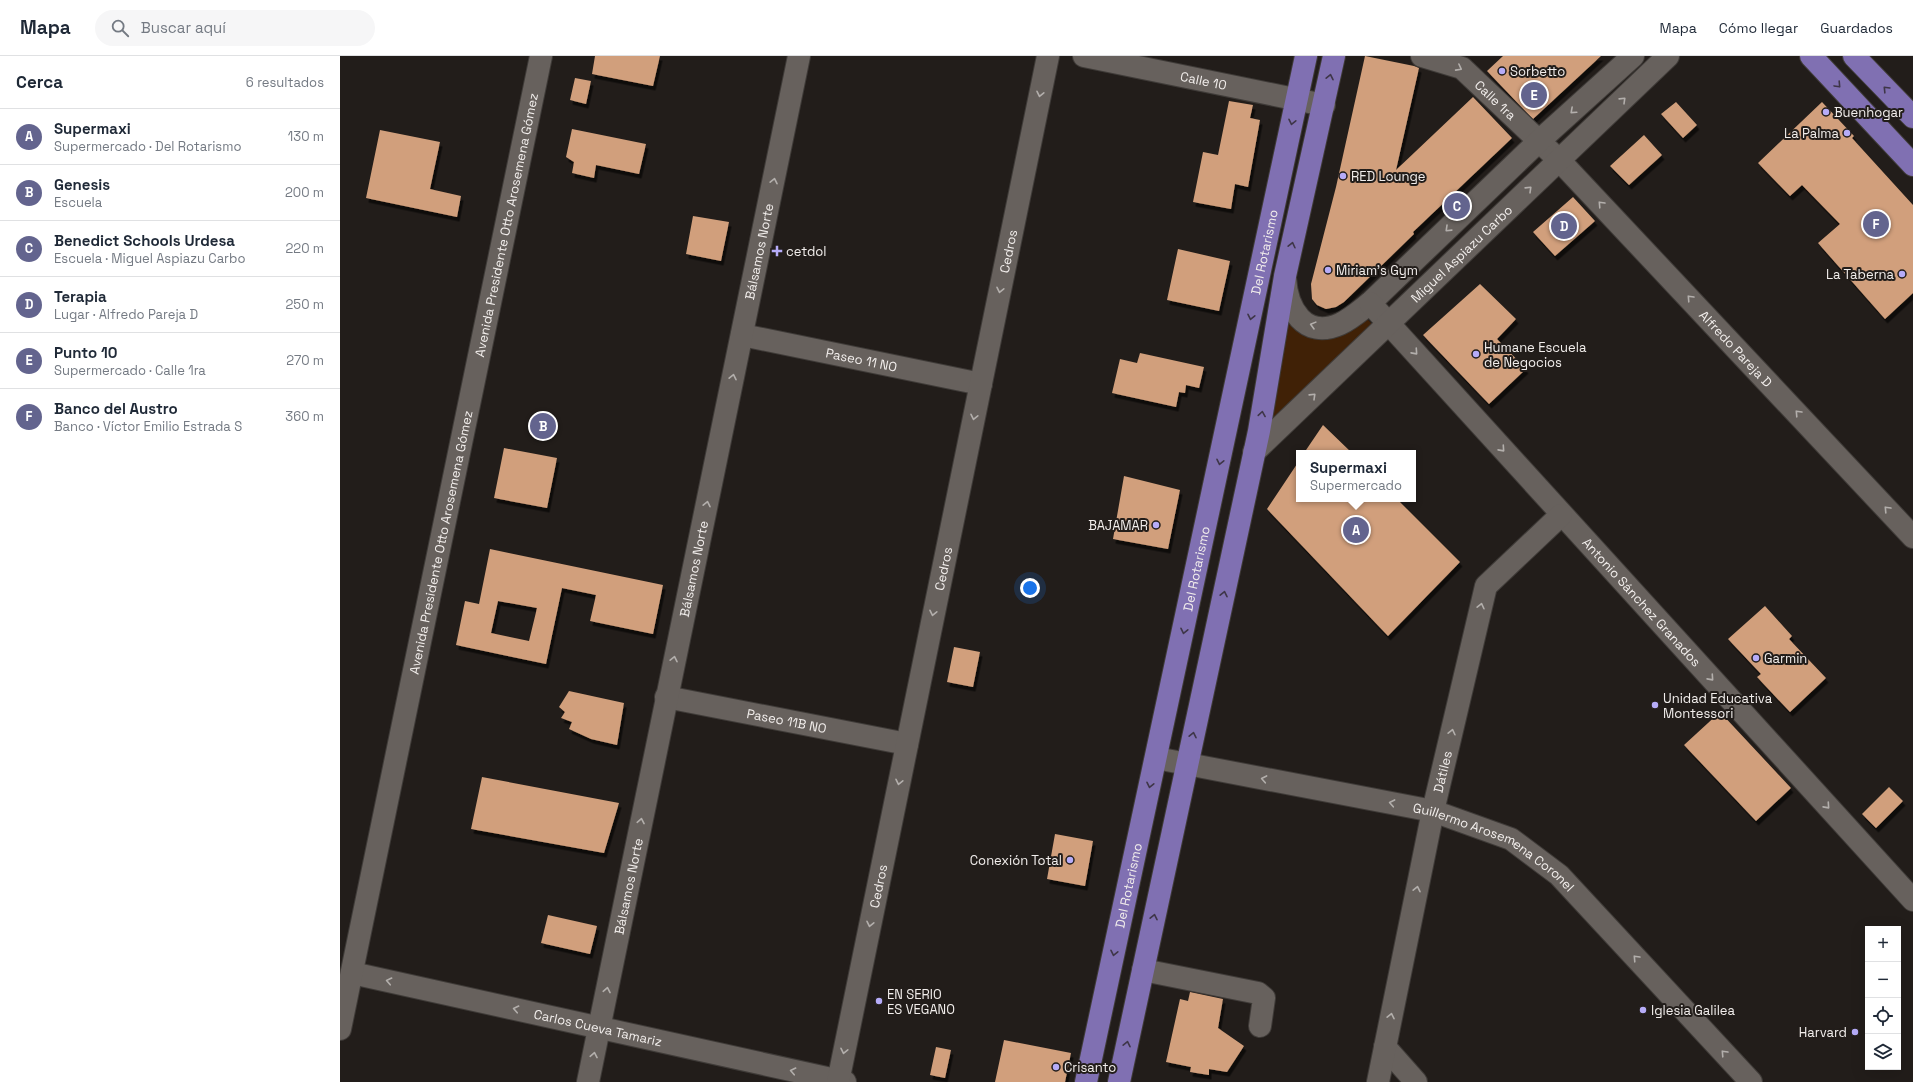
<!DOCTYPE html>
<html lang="es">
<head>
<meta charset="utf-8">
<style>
  :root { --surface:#fff; --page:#f6f6f7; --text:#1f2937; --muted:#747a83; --line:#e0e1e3; --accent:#63648e }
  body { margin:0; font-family:"Space Grotesk",sans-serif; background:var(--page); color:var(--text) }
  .controls { position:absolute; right:12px; bottom:12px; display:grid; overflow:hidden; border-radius:0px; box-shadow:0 4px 16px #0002 }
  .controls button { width:36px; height:36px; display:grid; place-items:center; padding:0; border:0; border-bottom:1px solid var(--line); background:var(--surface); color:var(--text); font:20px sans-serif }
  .you { position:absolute; left:690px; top:532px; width:14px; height:14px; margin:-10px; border:3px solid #fff; border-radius:50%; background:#1a73e8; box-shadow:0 0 0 6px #1a73e833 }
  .badge { display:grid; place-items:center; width:26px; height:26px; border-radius:50%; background:var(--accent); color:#fff; font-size:13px; font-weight:700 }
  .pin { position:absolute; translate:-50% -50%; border:2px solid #fff; box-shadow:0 1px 4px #0006 }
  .popup { position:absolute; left:956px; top:394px; width:120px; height:52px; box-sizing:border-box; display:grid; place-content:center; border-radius:0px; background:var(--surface); filter:drop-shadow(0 1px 3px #0005); font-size:13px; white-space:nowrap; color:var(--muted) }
  .popup b { font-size:15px; color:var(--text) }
  .popup::after { content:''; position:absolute; left:50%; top:100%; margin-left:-8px; border:8px solid transparent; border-top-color:var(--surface) }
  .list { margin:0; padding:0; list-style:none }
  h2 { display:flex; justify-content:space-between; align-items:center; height:52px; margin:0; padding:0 16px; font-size:17px }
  h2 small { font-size:13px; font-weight:400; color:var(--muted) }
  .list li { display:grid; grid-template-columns:26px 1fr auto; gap:12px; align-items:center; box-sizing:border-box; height:56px; padding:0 16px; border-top:1px solid var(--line) }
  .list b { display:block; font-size:15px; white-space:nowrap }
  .list p { margin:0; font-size:13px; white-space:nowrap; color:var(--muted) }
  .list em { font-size:13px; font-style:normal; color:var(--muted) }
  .icon { flex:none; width:22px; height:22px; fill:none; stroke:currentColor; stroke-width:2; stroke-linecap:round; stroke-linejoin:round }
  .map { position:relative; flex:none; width:1573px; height:1026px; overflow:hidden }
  header { display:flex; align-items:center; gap:24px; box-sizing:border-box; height:56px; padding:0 20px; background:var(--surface); border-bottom:1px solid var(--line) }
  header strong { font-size:19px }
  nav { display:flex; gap:22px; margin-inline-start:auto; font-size:14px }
  .search { width:280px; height:36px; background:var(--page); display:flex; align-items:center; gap:10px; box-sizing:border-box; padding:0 14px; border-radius:22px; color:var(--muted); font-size:15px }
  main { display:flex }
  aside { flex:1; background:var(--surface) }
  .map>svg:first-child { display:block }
  .green { fill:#402106 }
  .building { fill:#d19f7b; fill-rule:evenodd; filter:url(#shadow) }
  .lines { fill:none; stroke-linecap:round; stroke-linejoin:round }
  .minor-casing { stroke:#3f3b38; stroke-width:24 }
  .major-casing { stroke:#3f3b38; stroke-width:24 }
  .minor { stroke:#67615d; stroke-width:22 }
  .major { stroke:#8070b2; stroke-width:22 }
  .oneway { stroke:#b3afac }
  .oneway2 { stroke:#3e3648 }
  .poi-dot { fill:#b6acf8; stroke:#221d1a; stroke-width:1.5 }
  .labels { text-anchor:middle; stroke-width:4; stroke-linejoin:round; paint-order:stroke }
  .poi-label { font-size:13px; fill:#f2eeec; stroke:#221d1a; text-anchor:start }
  .street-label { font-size:13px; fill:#f2eeec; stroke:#221d1a }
</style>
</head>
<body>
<header>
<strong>Mapa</strong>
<div class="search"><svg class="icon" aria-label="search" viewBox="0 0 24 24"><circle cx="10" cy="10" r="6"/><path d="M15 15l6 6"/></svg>Buscar aquí</div>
<nav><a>Mapa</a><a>Cómo llegar</a><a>Guardados</a></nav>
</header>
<main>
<aside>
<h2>Cerca<small>6 resultados</small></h2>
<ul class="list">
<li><span class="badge">A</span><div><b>Supermaxi</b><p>Supermercado · Del Rotarismo</p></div><em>130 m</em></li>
<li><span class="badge">B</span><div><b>Genesis</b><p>Escuela</p></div><em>200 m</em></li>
<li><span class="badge">C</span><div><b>Benedict Schools Urdesa</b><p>Escuela · Miguel Aspiazu Carbo</p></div><em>220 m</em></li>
<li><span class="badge">D</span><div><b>Terapia</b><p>Lugar · Alfredo Pareja D</p></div><em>250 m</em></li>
<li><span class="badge">E</span><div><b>Punto 10</b><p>Supermercado · Calle 1ra</p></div><em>270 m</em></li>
<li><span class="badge">F</span><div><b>Banco del Austro</b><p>Banco · Víctor Emilio Estrada S</p></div><em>360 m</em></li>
</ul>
</aside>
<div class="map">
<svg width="1573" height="1026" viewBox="0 0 1573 1026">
  <defs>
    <filter id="shadow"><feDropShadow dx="2.5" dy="4.5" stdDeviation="0" flood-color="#0009"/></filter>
  </defs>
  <rect width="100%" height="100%" fill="#221d1a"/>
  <!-- green -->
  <path class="green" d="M 941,260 L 968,280 L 988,282 L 1025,261 L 1034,270 L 929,372 Z"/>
  <!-- building -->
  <path class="building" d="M 255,0 L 320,0 L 313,30 L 252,18 Z
    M 1025,0 L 1074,10 L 1079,12 L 1056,114 L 1133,41 L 1172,82 L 1073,176 L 1074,178 L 1004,246 L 996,251 L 986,253 L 977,249 L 972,243 L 971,228 L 996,131 Z
    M 1163,0 L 1261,0 L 1193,63 L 1147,15 Z
    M 235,22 L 251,25 L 246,48 L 230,44 Z
    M 889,45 L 913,49 L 910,62 L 920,64 L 908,131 L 895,128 L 891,153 L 853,146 L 863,96 L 878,99 Z
    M 1336,46 L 1357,69 L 1343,82 L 1321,58 Z
    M 1482,46 L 1514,80 L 1512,82 L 1573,149 L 1573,237 L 1545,263 L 1478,187 L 1500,168 L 1462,129 L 1450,140 L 1418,107 Z
    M 232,73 L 306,88 L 299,118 L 256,109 L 254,122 L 232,117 L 234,106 L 226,101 Z
    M 40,74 L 100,86 L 90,133 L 121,140 L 117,161 L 26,142 Z
    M 1304,79 L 1322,99 L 1289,129 L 1270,110 Z
    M 1233,141 L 1255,165 L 1215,200 L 1193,176 Z
    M 353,160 L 389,166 L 381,205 L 346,198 Z
    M 838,193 L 890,205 L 879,255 L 827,244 Z
    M 1140,228 L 1176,263 L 1157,283 L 1186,313 L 1149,348 L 1083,279 Z
    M 800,297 L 864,311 L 859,332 L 846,329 L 845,337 L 839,336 L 836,351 L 772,337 L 780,303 L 797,307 Z
    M 983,369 L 1012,397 L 964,397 Z
    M 164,392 L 217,402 L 207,452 L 154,442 Z
    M 959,405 L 959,443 L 1057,443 L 1120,506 L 1048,580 L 927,453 Z
    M 784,420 L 840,434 L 828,493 L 773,483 Z
    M 150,493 L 323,529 L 313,578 L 250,565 L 256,539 L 222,532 L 206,608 L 116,589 L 125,545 L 139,548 ZM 158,545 L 197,552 L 189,585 L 151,577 Z
    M 1425,550 L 1452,580 L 1449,583 L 1486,622 L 1450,656 L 1417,621 L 1421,618 L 1388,583 Z
    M 614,591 L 640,596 L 633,631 L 607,626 Z
    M 229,635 L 284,647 L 277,689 L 251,683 L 229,673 L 232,666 L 221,662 L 225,656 L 219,651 Z
    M 1380,656 L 1451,732 L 1416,765 L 1344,689 Z
    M 142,721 L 279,747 L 264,797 L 131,773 Z
    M 1549,731 L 1563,745 L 1536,772 L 1522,758 Z
    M 715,778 L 753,785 L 745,830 L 707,823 Z
    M 208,859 L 257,870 L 250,898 L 201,887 Z
    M 850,936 L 883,943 L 878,972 L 904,990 L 887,1016 L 869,1013 L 869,1019 L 850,1016 L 851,1011 L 826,1006 L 840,943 L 848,945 Z
    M 664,984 L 731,997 L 725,1026 L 655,1026 Z
    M 596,991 L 611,994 L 605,1022 L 590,1019 Z"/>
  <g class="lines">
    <!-- minor casing -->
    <g class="minor-casing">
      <g id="minor">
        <path id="s1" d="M 744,0 L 984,49"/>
        <path id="s2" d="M 1082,0 L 1122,12 L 1219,104 L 1573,481"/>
        <path d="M 945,222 C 947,252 964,284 1000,268 C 1011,263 1021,254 1030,247 L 1199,85 L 1293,0"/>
        <path id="s3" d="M 1030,247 L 1573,844"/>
        <path id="s4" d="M 402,279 L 641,328"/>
        <path id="s5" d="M 914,396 L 1328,0"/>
        <path id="s6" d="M 326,641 L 567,688"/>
        <path id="s7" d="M 816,702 L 1093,755 L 1171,783 L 1219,819 L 1411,1026"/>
        <path d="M 803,914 L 918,937 L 924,942 L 920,970"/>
        <path id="s8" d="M 12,917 L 505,1026"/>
        <path id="s9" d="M 0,973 L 201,0"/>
        <path d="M 1045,991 L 1076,1026"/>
        <path id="s10" d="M 248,1026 L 459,0"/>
        <path id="s11" d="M 498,1026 L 708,0"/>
        <path id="s12" d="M 1038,1026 L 1093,755 L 1146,530 L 1221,459"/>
      </g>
    </g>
    <!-- major casing -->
    <g class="major-casing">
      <g id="major">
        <path d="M 1471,0 L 1573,109"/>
        <path d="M 1514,0 L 1573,61"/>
        <path id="s13" d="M 746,1026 L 966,0"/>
        <path d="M 779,1026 L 919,375 L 945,220 L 994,0"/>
      </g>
    </g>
    <!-- minor -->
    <use href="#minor" class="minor"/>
    <!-- major -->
    <use href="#major" class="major"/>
  </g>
  <!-- one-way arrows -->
  <defs><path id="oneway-chevron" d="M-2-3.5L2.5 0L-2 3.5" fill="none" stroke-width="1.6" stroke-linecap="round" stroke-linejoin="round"/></defs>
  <g class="oneway">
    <use href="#oneway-chevron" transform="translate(1119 12) rotate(28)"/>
    <use href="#oneway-chevron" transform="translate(700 38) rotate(102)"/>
    <use href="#oneway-chevron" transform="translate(1283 44) rotate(-44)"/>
    <use href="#oneway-chevron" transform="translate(1233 55) rotate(138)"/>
    <use href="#oneway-chevron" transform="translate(434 125) rotate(-78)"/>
    <use href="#oneway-chevron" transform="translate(1189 133) rotate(-44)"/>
    <use href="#oneway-chevron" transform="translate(1261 148) rotate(-133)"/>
    <use href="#oneway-chevron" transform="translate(1108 173) rotate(136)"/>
    <use href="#oneway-chevron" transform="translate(660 234) rotate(102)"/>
    <use href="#oneway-chevron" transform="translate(1350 242) rotate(-133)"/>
    <use href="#oneway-chevron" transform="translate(973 269) rotate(-165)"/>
    <use href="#oneway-chevron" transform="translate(1075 296) rotate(48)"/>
    <use href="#oneway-chevron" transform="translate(393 321) rotate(-78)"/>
    <use href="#oneway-chevron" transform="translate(973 340) rotate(-44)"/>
    <use href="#oneway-chevron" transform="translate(1458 357) rotate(-133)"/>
    <use href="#oneway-chevron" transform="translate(634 361) rotate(102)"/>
    <use href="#oneway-chevron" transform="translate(1162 393) rotate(48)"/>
    <use href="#oneway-chevron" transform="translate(367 448) rotate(-78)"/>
    <use href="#oneway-chevron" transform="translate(1547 453) rotate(-133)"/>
    <use href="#oneway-chevron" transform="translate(1141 550) rotate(-77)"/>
    <use href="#oneway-chevron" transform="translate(593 557) rotate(102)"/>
    <use href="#oneway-chevron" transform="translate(334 603) rotate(-78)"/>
    <use href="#oneway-chevron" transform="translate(1371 622) rotate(48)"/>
    <use href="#oneway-chevron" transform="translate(1112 676) rotate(-77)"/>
    <use href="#oneway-chevron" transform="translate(924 723) rotate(-169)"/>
    <use href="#oneway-chevron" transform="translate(559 726) rotate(102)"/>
    <use href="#oneway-chevron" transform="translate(1052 747) rotate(-169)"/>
    <use href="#oneway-chevron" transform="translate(1487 750) rotate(48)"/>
    <use href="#oneway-chevron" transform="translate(301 765) rotate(-79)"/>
    <use href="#oneway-chevron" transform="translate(1077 833) rotate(-78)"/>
    <use href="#oneway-chevron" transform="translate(530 868) rotate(102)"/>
    <use href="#oneway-chevron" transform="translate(1296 902) rotate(-133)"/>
    <use href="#oneway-chevron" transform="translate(49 925) rotate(-168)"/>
    <use href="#oneway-chevron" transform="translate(267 934) rotate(-79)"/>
    <use href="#oneway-chevron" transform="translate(176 953) rotate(-168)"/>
    <use href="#oneway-chevron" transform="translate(1051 960) rotate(-78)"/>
    <use href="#oneway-chevron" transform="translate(504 995) rotate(102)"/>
    <use href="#oneway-chevron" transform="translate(1384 997) rotate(-133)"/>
    <use href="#oneway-chevron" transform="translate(254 999) rotate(-79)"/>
    <use href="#oneway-chevron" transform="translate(453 1015) rotate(-168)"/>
  </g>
  <g class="oneway2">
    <use href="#oneway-chevron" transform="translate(990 21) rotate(-78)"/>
    <use href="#oneway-chevron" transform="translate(1498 29) rotate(47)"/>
    <use href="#oneway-chevron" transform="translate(1546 33) rotate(-134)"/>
    <use href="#oneway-chevron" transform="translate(952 66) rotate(102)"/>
    <use href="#oneway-chevron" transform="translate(952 189) rotate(-77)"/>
    <use href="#oneway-chevron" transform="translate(911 261) rotate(102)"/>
    <use href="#oneway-chevron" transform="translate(922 358) rotate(-81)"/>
    <use href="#oneway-chevron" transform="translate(880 406) rotate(102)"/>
    <use href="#oneway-chevron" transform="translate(884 538) rotate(-78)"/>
    <use href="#oneway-chevron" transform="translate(844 575) rotate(102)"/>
    <use href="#oneway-chevron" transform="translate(853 679) rotate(-78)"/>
    <use href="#oneway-chevron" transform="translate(810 729) rotate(102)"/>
    <use href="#oneway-chevron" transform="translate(814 861) rotate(-78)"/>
    <use href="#oneway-chevron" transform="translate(774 897) rotate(102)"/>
    <use href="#oneway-chevron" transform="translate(787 988) rotate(-78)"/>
  </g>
  <!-- markers -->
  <g class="poi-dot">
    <circle cx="1162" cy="15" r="4"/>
    <circle cx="1486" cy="56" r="4"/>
    <circle cx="1507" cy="77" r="4"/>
    <circle cx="1003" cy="120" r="4"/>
    <path d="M435 189h4v4h4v4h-4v4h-4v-4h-4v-4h4z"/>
    <circle cx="988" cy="214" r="4"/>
    <circle cx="1562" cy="218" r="4"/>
    <circle cx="1136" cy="298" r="4"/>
    <circle cx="816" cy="469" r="4"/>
    <circle cx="1416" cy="602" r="4"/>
    <circle cx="1315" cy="649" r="4"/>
    <circle cx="730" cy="804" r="4"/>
    <circle cx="539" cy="945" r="4"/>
    <circle cx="1303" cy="954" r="4"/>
    <circle cx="1515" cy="976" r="4"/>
    <circle cx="716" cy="1011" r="4"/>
  </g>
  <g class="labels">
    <!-- poi labels -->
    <g class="poi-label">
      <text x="1170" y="20">Sorbetto</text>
      <text x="1494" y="61">Buenhogar</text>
      <text x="1499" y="82" text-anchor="end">La Palma</text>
      <text x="1011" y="125">RED Lounge</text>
      <text x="446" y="200">cetdol</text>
      <text x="996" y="219">Miriam's Gym</text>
      <text x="1554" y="223" text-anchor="end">La Taberna</text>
      <text x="1144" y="296">Humane Escuela<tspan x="1144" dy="15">de Negocios</tspan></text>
      <text x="808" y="474" text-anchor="end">BAJAMAR</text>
      <text x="1424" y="607">Garmin</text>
      <text x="1323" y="647">Unidad Educativa<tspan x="1323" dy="15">Montessori</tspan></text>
      <text x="722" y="809" text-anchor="end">Conexión Total</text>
      <text x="547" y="943">EN SERIO<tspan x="547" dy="15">ES VEGANO</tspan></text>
      <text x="1311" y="959">Iglesia Galilea</text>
      <text x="1507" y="981" text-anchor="end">Harvard</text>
      <text x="724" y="1016">Crisanto</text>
    </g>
    <!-- street labels -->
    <g class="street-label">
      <text dy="5" stroke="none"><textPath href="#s1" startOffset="122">Calle 10</textPath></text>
      <text dy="5" stroke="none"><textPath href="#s2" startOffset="88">Calle 1ra</textPath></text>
      <text dy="5" stroke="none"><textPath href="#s9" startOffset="821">Avenida Presidente Otto Arosemena Gómez</textPath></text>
      <text dy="5" stroke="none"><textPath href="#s10" startOffset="848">Bálsamos Norte</textPath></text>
      <text dy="5" stroke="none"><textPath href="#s11" startOffset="848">Cedros</textPath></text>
      <text dy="5" stroke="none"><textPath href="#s13" startOffset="849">Del Rotarismo</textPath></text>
      <text dy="5" stroke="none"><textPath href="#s5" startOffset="287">Miguel Aspiazu Carbo</textPath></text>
      <text dy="5" stroke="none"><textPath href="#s2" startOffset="434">Alfredo Pareja D</textPath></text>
      <text dy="5" stroke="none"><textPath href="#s4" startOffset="122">Paseo 11 NO</textPath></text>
      <text dy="5" stroke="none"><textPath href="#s9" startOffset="497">Avenida Presidente Otto Arosemena Gómez</textPath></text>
      <text dy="5" stroke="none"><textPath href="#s10" startOffset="524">Bálsamos Norte</textPath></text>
      <text dy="5" stroke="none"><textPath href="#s11" startOffset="524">Cedros</textPath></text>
      <text dy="5" stroke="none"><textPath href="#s13" startOffset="525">Del Rotarismo</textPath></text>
      <text dy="5" stroke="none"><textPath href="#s3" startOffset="404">Antonio Sánchez Granados</textPath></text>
      <text dy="5" stroke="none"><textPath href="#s6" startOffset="123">Paseo 11B NO</textPath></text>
      <text dy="5" stroke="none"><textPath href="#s12" startOffset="317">Dátiles</textPath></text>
      <text dy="5" stroke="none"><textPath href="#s7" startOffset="353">Guillermo Arosemena Coronel</textPath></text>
      <text dy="5" stroke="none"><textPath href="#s10" startOffset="200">Bálsamos Norte</textPath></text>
      <text dy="5" stroke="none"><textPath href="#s11" startOffset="200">Cedros</textPath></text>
      <text dy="5" stroke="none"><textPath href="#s13" startOffset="201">Del Rotarismo</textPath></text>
      <text dy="5" stroke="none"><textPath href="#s8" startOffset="252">Carlos Cueva Tamariz</textPath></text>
    </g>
  </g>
</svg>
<div class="controls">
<button>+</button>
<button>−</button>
<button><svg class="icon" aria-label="locate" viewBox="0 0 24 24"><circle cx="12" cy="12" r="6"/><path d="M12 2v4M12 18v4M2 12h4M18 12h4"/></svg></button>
<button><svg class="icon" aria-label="layers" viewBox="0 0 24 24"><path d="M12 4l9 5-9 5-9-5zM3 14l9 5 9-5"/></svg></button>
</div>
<div class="you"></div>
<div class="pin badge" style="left:1016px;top:474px">A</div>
<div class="popup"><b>Supermaxi</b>Supermercado</div>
<div class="pin badge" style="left:203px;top:370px">B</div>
<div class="pin badge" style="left:1117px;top:150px">C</div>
<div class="pin badge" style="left:1224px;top:170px">D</div>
<div class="pin badge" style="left:1194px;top:39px">E</div>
<div class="pin badge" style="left:1536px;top:168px">F</div>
</div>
</main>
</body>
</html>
